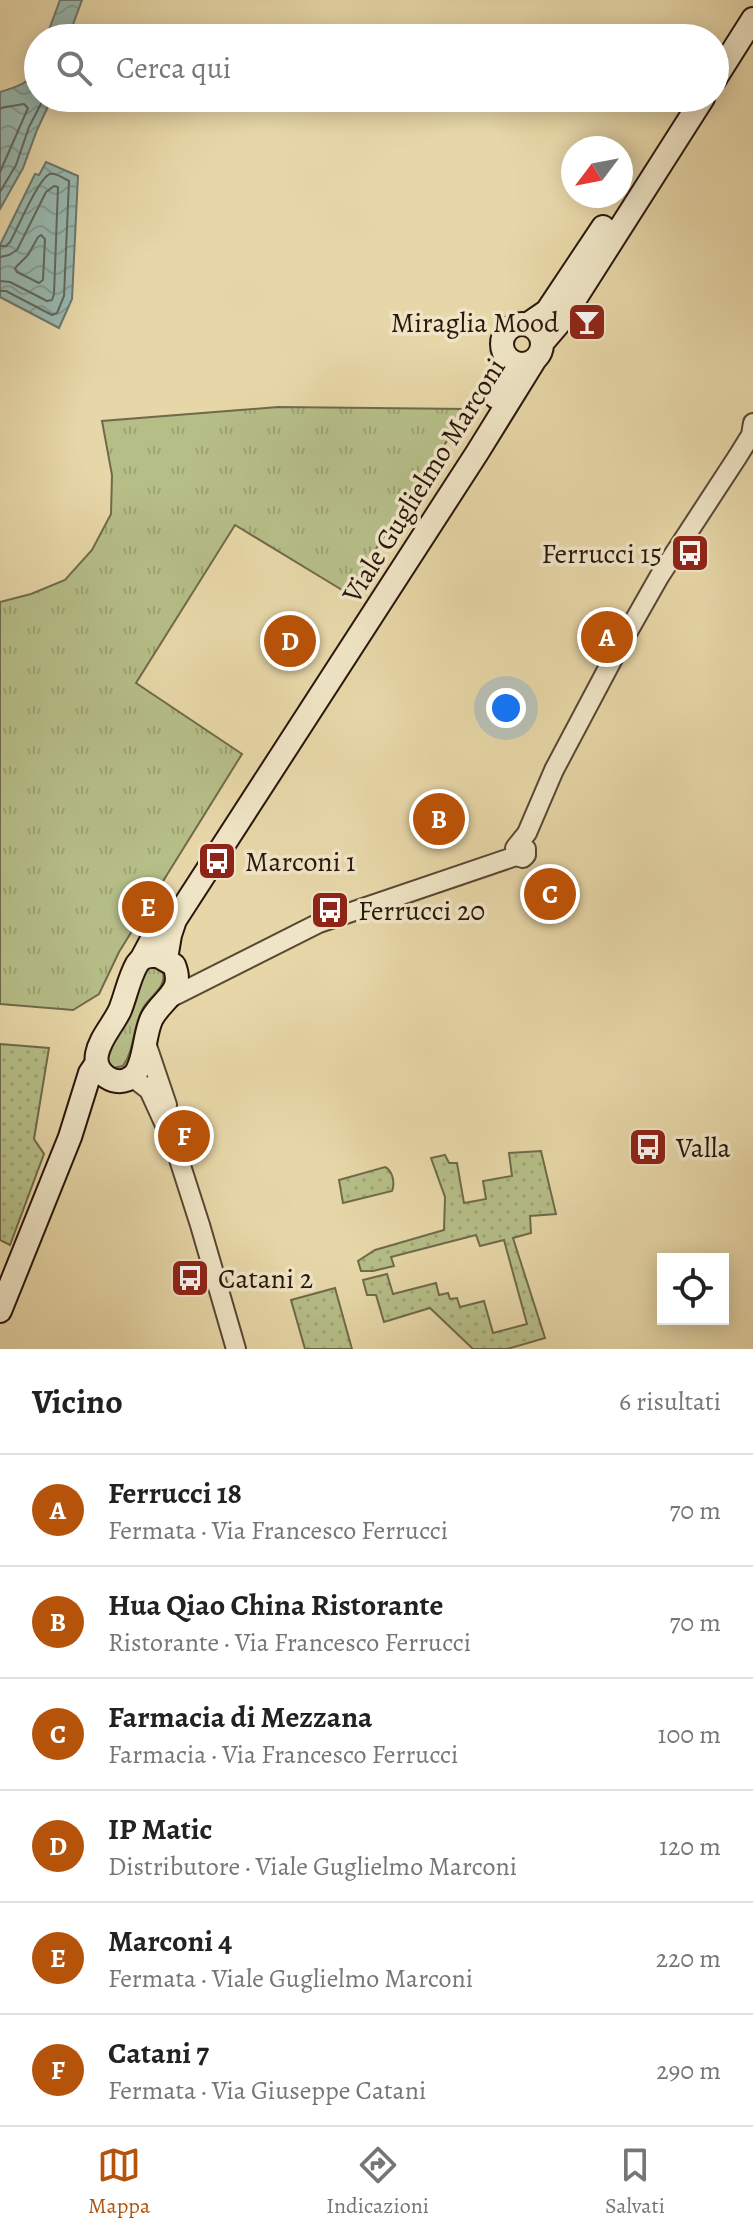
<!DOCTYPE html>
<html lang="it">
<head>
<meta charset="utf-8">
<style>
  :root { --surface:#fff; --page:#f2f2f2; --text:#222; --muted:#767676; --line:#e0e0e0; --accent:#b45309 }
  body { margin:0; font-family:Alegreya,serif; background:var(--page); color:var(--text) }
  .controls { position:absolute; right:24px; bottom:24px; display:grid; overflow:hidden; border-radius:0px; box-shadow:0 4px 20px #0003 }
  .controls button { width:72px; height:72px; display:grid; place-items:center; padding:0; border:0; border-bottom:2px solid var(--line); background:var(--surface); color:var(--text); font:40px sans-serif }
  .compass { position:absolute; left:561px; top:136px; width:72px; height:72px; border-radius:50%; background:var(--surface); box-shadow:0 4px 20px #0003; rotate:238deg }
  .you { position:absolute; left:506px; top:708px; width:28px; height:28px; margin:-20px; border:6px solid #fff; border-radius:50%; background:#1a73e8; box-shadow:0 0 0 12px #1a73e833 }
  .badge { display:grid; place-items:center; width:52px; height:52px; border-radius:50%; background:var(--accent); color:#fff; font-size:26px; font-weight:700 }
  .pin { position:absolute; translate:-50% -50%; border:4px solid #fff; box-shadow:0 2px 8px #0006 }
  .list { margin:0; padding:0; list-style:none }
  h2 { display:flex; justify-content:space-between; align-items:center; height:104px; margin:0; padding:0 32px; font-size:34px }
  h2 small { font-size:26px; font-weight:400; color:var(--muted) }
  .list li { display:grid; grid-template-columns:52px 1fr auto; gap:24px; align-items:center; box-sizing:border-box; height:112px; padding:0 32px; border-top:2px solid var(--line) }
  .list b { display:block; font-size:30px; white-space:nowrap }
  .list p { margin:0; font-size:26px; white-space:nowrap; color:var(--muted) }
  .list em { font-size:26px; font-style:normal; color:var(--muted) }
  .icon { flex:none; width:44px; height:44px; fill:none; stroke:currentColor; stroke-width:2; stroke-linecap:round; stroke-linejoin:round }
  .map { position:relative; flex:none; width:753px; height:1349px; overflow:hidden }
  .search { position:absolute; background:var(--surface); box-shadow:0 4px 20px #0003; left:24px; right:24px; top:24px; height:88px; display:flex; align-items:center; gap:20px; box-sizing:border-box; padding:0 28px; border-radius:44px; color:var(--muted); font-size:30px }
  .sheet { height:776px; background:var(--surface) }
  nav { display:flex; justify-content:space-around; align-items:center; box-sizing:border-box; height:112px; border-top:2px solid var(--line); background:var(--surface); font-size:22px; color:var(--muted) }
  nav a { display:grid; justify-items:center; gap:4px }
  nav .on { color:var(--accent) }
  .map>svg:first-child { display:block }
  .grass { fill:url(#grass-tufts); stroke:#706a4a; stroke-width:2 }
  .park { fill:url(#park-dots); stroke:#706a4a; stroke-width:2 }
  .water { fill:url(#water-waves); stroke:#6c776e; stroke-width:2 }
  .lines { fill:none; stroke-linecap:round; stroke-linejoin:round }
  .shore { stroke:#61675e; stroke-width:2 }
  .tertiary-casing { stroke:#594633; stroke-width:22 }
  .secondary-casing { stroke:#2a160c; stroke-width:26 }
  .tertiary { stroke:#efe5c6; stroke-width:18 }
  .secondary { stroke:#efe5c6; stroke-width:22 }
  .labels { text-anchor:middle; stroke-width:7; stroke-linejoin:round; paint-order:stroke }
  .poi-label { font-size:28px; fill:#2a160c; stroke:#efe5c6; text-anchor:start }
  .street-label { font-size:28px; fill:#2a160c; stroke:#efe5c6 }
</style>
</head>
<body>
<div class="map">
<svg width="753" height="1349" viewBox="0 0 753 1349">
  <defs>
    <pattern id="grass-tufts" width="24" height="20" patternUnits="userSpaceOnUse" patternTransform="scale(2)"><rect width="24" height="20" fill="#b6be88"/><path d="M3 7l-1-3M5 7V3M7 7l1-3M15 17l-1-3M17 17v-4M19 17l1-3" fill="none" stroke="#9da374"/></pattern>
    <pattern id="park-dots" width="8" height="8" patternUnits="userSpaceOnUse" patternTransform="scale(2)"><rect width="8" height="8" fill="#b6be88"/><path d="M2 2h.1M6 6h.1" fill="none" stroke="#9da374" stroke-width="1.8" stroke-linecap="round"/></pattern>
    <pattern id="water-waves" width="16" height="10" patternUnits="userSpaceOnUse" patternTransform="scale(2)"><rect width="16" height="10" fill="#98b8af"/><path d="M0 5q4-4 8 0t8 0" fill="none" stroke="#839d95"/></pattern>
  </defs>
  <rect width="100%" height="100%" fill="#e7d7a8"/>
  <filter id="stains"><feTurbulence type="fractalNoise" baseFrequency=".0025" numOctaves="4"/><feColorMatrix values="0 0 0 0 .2 0 0 0 0 .09 0 0 0 0 .02 0 0 0 .5 -.17"/></filter>
  <radialGradient id="worn" r=".72"><stop offset=".6" stop-color="#630" stop-opacity="0"/><stop offset="1" stop-color="#630" stop-opacity=".3"/></radialGradient>
  <!-- grass -->
  <path class="grass" d="M 278,407 L 468,409 L 347,593 L 235,525 L 136,683 L 242,754 L 119,952 L 99,994 L 73,1010 L 0,1004 L 0,602 L 31,594 L 65,580 L 92,550 L 111,514 L 112,475 L 102,421 Z
    M 154,967 L 163,973 C 167,988 148,997 142,1010 C 133,1028 134,1051 123,1066 L 113,1068 L 107,1061 L 107,1053 L 143,975 L 147,968 Z"/>
  <!-- park -->
  <path class="park" d="M 0,1044 L 49,1048 L 34,1139 L 44,1154 L 10,1245 L 0,1240 Z
    M 541,1151 L 556,1214 L 530,1216 L 531,1233 L 513,1238 L 545,1338 L 507,1349 L 473,1349 L 430,1308 L 384,1322 L 376,1295 L 367,1295 L 363,1280 L 387,1274 L 393,1294 L 436,1283 L 439,1295 L 448,1293 L 450,1299 L 457,1298 L 460,1307 L 484,1301 L 493,1333 L 527,1324 L 504,1240 L 480,1246 L 476,1235 L 391,1257 L 394,1266 L 373,1271 L 361,1271 L 358,1261 L 375,1250 L 444,1230 L 445,1197 L 431,1158 L 445,1155 L 449,1163 L 457,1163 L 464,1203 L 486,1199 L 483,1181 L 512,1176 L 509,1153 Z
    M 385,1167 C 393,1171 395,1183 392,1191 L 343,1203 L 339,1180 Z
    M 335,1288 L 352,1349 L 305,1349 L 291,1300 Z"/>
  <!-- water -->
  <path class="water" d="M 60,0 L 82,0 L 68,38 L 46,38 Z
    M 38,63 L 38,98 L 52,98 L 37,130 L 23,168 L 0,209 L 0,92 C 18,86 32,84 38,63 Z
    M 46,162 L 78,176 L 72,299 L 59,328 L 0,297 L 0,245 L 35,174 L 39,175 Z"/>
  <g class="lines">
    <!-- shore -->
    <path class="shore" d="M 0,108 L 24,104 L 28,108 L 0,172
      M 0,192 L 16,165 L 29,127 L 44,98
      M 41,235 L 45,239 L 43,280 L 39,283 L 17,272 L 15,268 L 28,255 L 38,237 Z
      M 0,246 L 6,246 L 10,242 C 17,230 39,177 50,174 C 55,172 65,179 69,181 L 64,296 L 57,313 L 52,315 L 6,291 L 0,291
      M 0,257 L 9,255 L 17,250 L 46,192 L 54,186 L 58,187 L 54,294 L 52,300 L 47,301 L 10,282 L 0,281"/>
    <!-- tertiary casing -->
    <g class="tertiary-casing">
      <path id="tertiary" d="M 517,847 L 521,846 L 526,849 L 526,855 L 523,858 L 516,856 L 515,848 L 527,833 L 554,770 L 617,651 L 659,577 L 738,456 L 751,435 L 753,423
        M 166,1000 L 319,923 L 516,856
        M 145,1040 L 167,1105
        M 132,1077 L 149,1090 L 175,1147 L 200,1225 L 236,1349"/>
    </g>
    <!-- secondary casing -->
    <g class="secondary-casing">
      <path id="secondary" d="M 715,79 L 753,19
        M502 344a20 20 0 1 1 40 0a20 20 0 1 1-40 0Z
        M 528,324 L 547,311 L 603,227
        M 543,342 L 561,321 L 703,98
        M 496,397 L 503,387 L 511,362
        M 150,956 L 158,956 L 174,965 C 185,992 163,998 152,1018 C 144,1033 145,1065 133,1076 C 116,1090 93,1073 97,1054 C 100,1038 113,1025 120,1010 C 126,995 129,978 137,964 L 142,958 Z
        M 142,958 L 167,911
        M 166,959 L 170,935 L 175,920 L 477,453 L 534,361
        M 0,1311 L 70,1137 L 90,1073 L 96,1064"/>
    </g>
    <!-- tertiary -->
    <use href="#tertiary" class="tertiary"/>
    <!-- secondary -->
    <use href="#secondary" class="secondary"/>
  </g>
  <!-- icons -->
  <defs>
    <g id="bar-square" transform="scale(2)"><rect x="-9" y="-9" width="18" height="18" rx="4" fill="#8f2418" stroke="#efe5c6"/><path d="M-6-5H6L.8 .8V4.5H3.5V6h-7V4.5H-.8V.8Z" fill="#fff"/></g>
    <g id="bus-square" transform="scale(2)"><rect x="-9" y="-9" width="18" height="18" rx="4" fill="#8f2418" stroke="#efe5c6"/><path d="M-5-6H5V4H4V6H2V4H-2V6H-4V4H-5ZM-3.5-4V0h7V-4ZM-3.5 1.2v1.5H-2V1.2ZM2 1.2v1.5H3.5V1.2Z" fill="#fff"/></g>
  </defs>
  <g fill-rule="evenodd">
    <use href="#bar-square" x="587" y="322"/>
    <use href="#bus-square" x="690" y="553"/>
    <use href="#bus-square" x="217" y="861"/>
    <use href="#bus-square" x="330" y="910"/>
    <use href="#bus-square" x="648" y="1147"/>
    <use href="#bus-square" x="190" y="1278"/>
  </g>
  <g class="labels">
    <!-- poi labels -->
    <g class="poi-label">
      <text x="559" y="332" text-anchor="end">Miraglia Mood</text>
      <text x="662" y="563" text-anchor="end">Ferrucci 15</text>
      <text x="245" y="871">Marconi 1</text>
      <text x="358" y="920">Ferrucci 20</text>
      <text x="676" y="1157">Valla</text>
      <text x="218" y="1288">Catani 2</text>
    </g>
    <!-- street labels -->
    <g class="street-label">
      <text transform="translate(423 480) rotate(-58)" y="10">Viale Guglielmo Marconi</text>
    </g>
  </g>
  <rect width="100%" height="100%" filter="url(#stains)"/>
  <rect width="100%" height="100%" fill="url(#worn)"/>
</svg>
<div class="controls">
<button><svg class="icon" aria-label="locate" viewBox="0 0 24 24"><circle cx="12" cy="12" r="6"/><path d="M12 2v4M12 18v4M2 12h4M18 12h4"/></svg></button>
</div>
<svg class="compass" viewBox="-18 -18 36 36"><path d="M0-13l5 13h-10z" fill="#e53935"/><path d="M0 13l5-13h-10z" fill="#767676"/></svg>
<div class="you"></div>
<div class="pin badge" style="left:607px;top:637px">A</div>
<div class="pin badge" style="left:439px;top:819px">B</div>
<div class="pin badge" style="left:550px;top:894px">C</div>
<div class="pin badge" style="left:290px;top:641px">D</div>
<div class="pin badge" style="left:148px;top:907px">E</div>
<div class="pin badge" style="left:184px;top:1136px">F</div>
<div class="search"><svg class="icon" aria-label="search" viewBox="0 0 24 24"><circle cx="10" cy="10" r="6"/><path d="M15 15l6 6"/></svg>Cerca qui</div>
</div>
<section class="sheet">
<h2>Vicino<small>6 risultati</small></h2>
<ul class="list">
<li><span class="badge">A</span><div><b>Ferrucci 18</b><p>Fermata · Via Francesco Ferrucci</p></div><em>70 m</em></li>
<li><span class="badge">B</span><div><b>Hua Qiao China Ristorante</b><p>Ristorante · Via Francesco Ferrucci</p></div><em>70 m</em></li>
<li><span class="badge">C</span><div><b>Farmacia di Mezzana</b><p>Farmacia · Via Francesco Ferrucci</p></div><em>100 m</em></li>
<li><span class="badge">D</span><div><b>IP Matic</b><p>Distributore · Viale Guglielmo Marconi</p></div><em>120 m</em></li>
<li><span class="badge">E</span><div><b>Marconi 4</b><p>Fermata · Viale Guglielmo Marconi</p></div><em>220 m</em></li>
<li><span class="badge">F</span><div><b>Catani 7</b><p>Fermata · Via Giuseppe Catani</p></div><em>290 m</em></li>
</ul>
</section>
<nav>
<a class="on"><svg class="icon" aria-label="map" viewBox="0 0 24 24"><path d="M3 6l6-2 6 2 6-2v14l-6 2-6-2-6 2zM9 4v14M15 6v14"/></svg>Mappa</a>
<a><svg class="icon" aria-label="directions" viewBox="0 0 24 24"><path d="M12 3l9 9-9 9-9-9zM9 14v-3h6M13 9l2 2-2 2"/></svg>Indicazioni</a>
<a><svg class="icon" aria-label="saved" viewBox="0 0 24 24"><path d="M7 4h10v16l-5-4-5 4z"/></svg>Salvati</a>
</nav>
</body>
</html>
